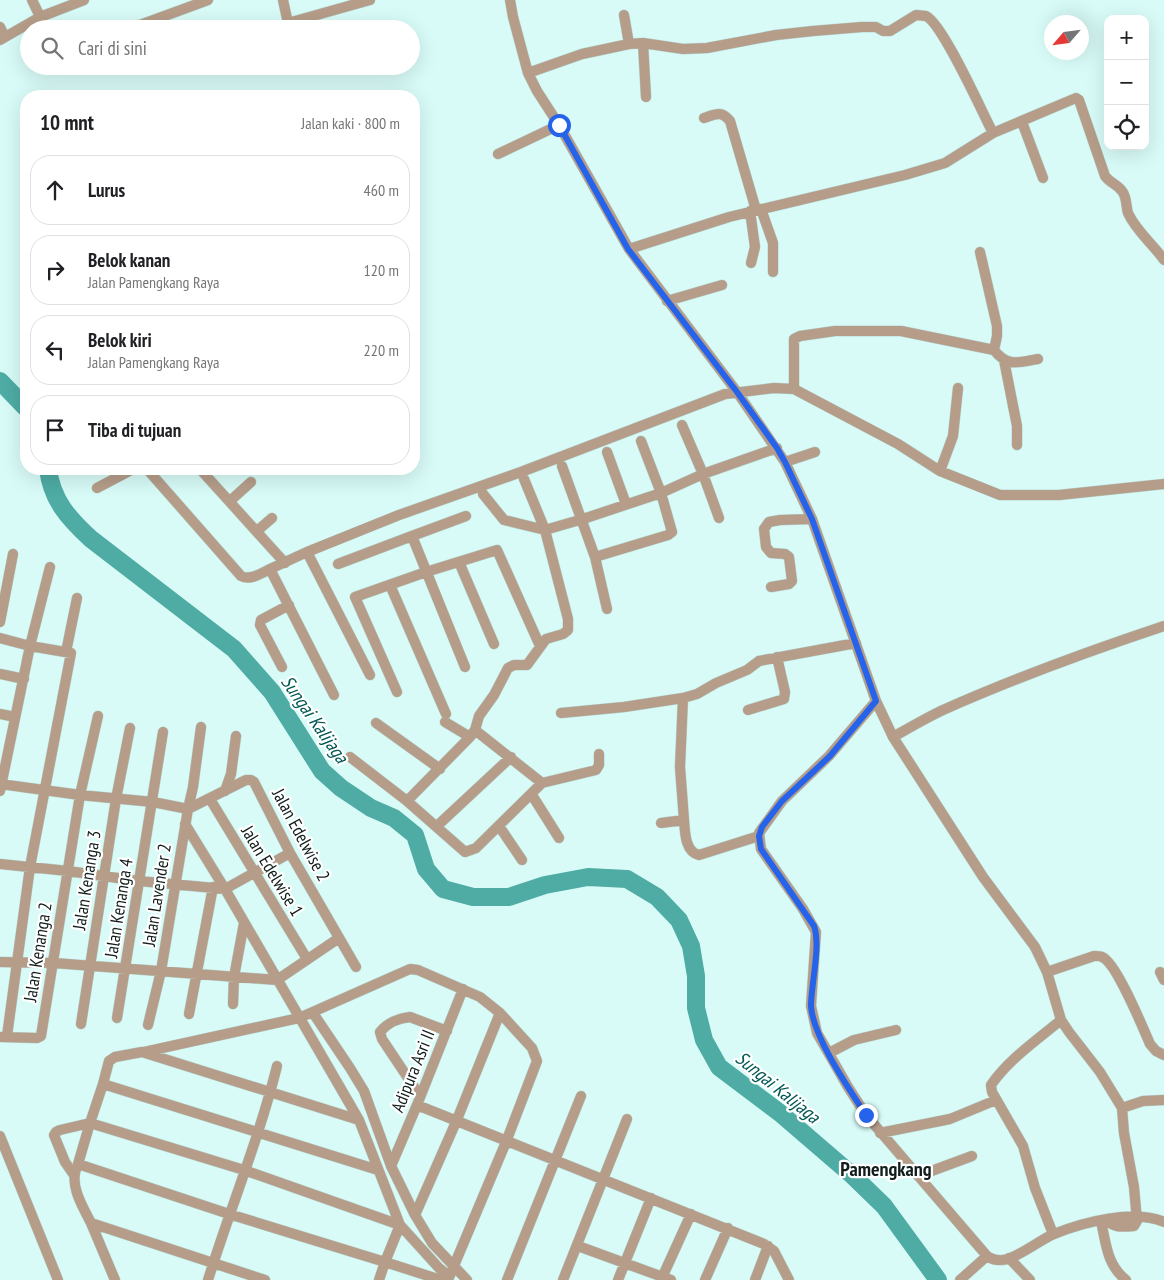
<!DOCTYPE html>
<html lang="id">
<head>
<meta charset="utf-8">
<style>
  :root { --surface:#fff; --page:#f2f2f2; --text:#202124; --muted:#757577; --line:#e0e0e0 }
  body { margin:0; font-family:"PT Sans Narrow",sans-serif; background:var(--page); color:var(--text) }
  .controls { position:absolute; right:15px; top:15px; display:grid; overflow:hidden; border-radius:10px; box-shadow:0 5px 20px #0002 }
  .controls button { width:45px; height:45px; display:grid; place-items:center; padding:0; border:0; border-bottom:1px solid var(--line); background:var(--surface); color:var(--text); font:25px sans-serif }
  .compass { position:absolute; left:1044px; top:15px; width:45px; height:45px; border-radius:50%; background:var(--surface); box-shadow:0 5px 20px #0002; rotate:242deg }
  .stop { position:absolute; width:15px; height:15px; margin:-11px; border:4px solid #2563eb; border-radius:50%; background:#fff }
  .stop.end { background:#2563eb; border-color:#fff; box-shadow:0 1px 5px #0008 }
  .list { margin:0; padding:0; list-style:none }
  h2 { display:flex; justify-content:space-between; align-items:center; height:65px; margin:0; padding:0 20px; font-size:21px }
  h2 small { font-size:16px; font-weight:400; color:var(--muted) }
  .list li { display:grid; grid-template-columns:32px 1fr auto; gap:15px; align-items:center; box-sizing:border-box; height:70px; margin:0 10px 10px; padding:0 10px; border:1px solid var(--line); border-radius:20px }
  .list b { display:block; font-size:19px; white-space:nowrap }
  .list p { margin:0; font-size:16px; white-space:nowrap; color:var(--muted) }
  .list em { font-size:16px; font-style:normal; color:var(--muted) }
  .icon { flex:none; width:28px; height:28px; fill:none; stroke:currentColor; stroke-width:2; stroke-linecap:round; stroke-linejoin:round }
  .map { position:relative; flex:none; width:1164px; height:1280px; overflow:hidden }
  .search { position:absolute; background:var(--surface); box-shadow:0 5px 20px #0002; left:20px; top:20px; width:400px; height:55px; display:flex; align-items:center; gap:12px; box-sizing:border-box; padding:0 18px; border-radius:28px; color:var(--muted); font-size:19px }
  .panel { position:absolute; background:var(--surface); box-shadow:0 5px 20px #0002; left:20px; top:90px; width:400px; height:385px; border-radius:20px }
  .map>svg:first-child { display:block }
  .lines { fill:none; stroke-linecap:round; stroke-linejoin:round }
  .river { stroke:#4eaca4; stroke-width:18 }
  .street-casing { stroke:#b8d8d4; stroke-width:11 }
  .street { stroke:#b59d89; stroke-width:10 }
  .route { stroke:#2563eb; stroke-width:6 }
  .labels { text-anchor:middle; stroke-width:4.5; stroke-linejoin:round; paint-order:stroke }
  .street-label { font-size:18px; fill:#111e1c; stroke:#fff }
  .water-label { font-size:19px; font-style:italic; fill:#025853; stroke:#fff }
  .quarter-label { font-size:20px; font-weight:bold; fill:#111e1c; stroke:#fff }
</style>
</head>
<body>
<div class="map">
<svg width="1164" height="1280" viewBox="0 0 1164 1280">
  <rect width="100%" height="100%" fill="#d8fbf7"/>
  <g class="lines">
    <!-- river -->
    <path class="river" d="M 0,381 L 26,408
      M 48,469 C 52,500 68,518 91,539 L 234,649 L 272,692 L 322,771 L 341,788 L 371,808 L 394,818 L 415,835 L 426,869 L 443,889 L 473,897 L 509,897 L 545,885 L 588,877 L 627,879 L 657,897 L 679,920 L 691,946 L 696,976 L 696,1008 L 704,1040 L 719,1067 L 780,1113 L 852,1175 L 884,1206 L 938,1280"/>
    <!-- street casing -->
    <g class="street-casing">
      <path id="street" d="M 32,0 L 46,29
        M 283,0 L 289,28
        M 510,0 L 513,17 L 528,73 L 537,91 L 559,125 L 629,249 L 737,392 L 785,462 L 812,519 L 876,701 L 893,737 L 983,877 L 1035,947 L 1047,972 L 1061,1020 L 1069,1032 L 1100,1072 L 1122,1108 L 1124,1133 L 1134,1187 L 1137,1221 L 1134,1226 C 1121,1227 1115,1228 1106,1220
        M 624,15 L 629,44
        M 288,23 L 370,0
        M 0,27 L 5,37
        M 129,29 L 208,0
        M 0,40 L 40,17 L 84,0
        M 643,43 L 646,97
        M 528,73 L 582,54 L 629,44 L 643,43 L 683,49 L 707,48 L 776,35 L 813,31 L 862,27 L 876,27 L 883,31 L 890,31 L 916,15 L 926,16 C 943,24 982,112 993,133
        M 704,118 C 716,114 721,110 730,121 L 756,210
        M 1022,122 L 1043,178
        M 498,154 L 559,125
        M 761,209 L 773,243 L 773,272
        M 750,211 L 755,247 L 751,263
        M 629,249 L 729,217 L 905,175 L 945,163 L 993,133 L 1076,98 L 1079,100 L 1105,176 C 1110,183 1117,184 1122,191 C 1127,197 1126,207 1128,213 C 1136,231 1153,244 1164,260
        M 980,252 L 997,326 L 997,336 L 994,350
        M 667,301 L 722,285
        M 1004,360 L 1017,426 L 1017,445
        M 794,389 L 794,339 L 800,336 L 835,331 L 901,331 L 994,350 C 1008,368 1019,362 1038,359
        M 682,425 L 703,474 L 719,518
        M 607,452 L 626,504
        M 785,462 L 815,452
        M 562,466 L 595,557 L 607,609
        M 147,469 L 241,576 C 250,581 262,573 270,569
        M 200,469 L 285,563
        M 940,471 L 953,436 L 958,388
        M 97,488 L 133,469
        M 483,494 L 504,520 L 545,530 L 583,519 L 661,493 L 703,474 L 777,448
        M 230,501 L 251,482
        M 257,531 L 272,518
        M 412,536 L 466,516
        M 307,552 L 370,675
        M 595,557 L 668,535 L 672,532 L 661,493 L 641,441
        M 459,562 L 494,644
        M 338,564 L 412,536 L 465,667
        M 390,585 L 446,714
        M 771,587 L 789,584 L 792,581 L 789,557 L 785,554 L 771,553 L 766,547 L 764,529 L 769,522 L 780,520 L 812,519
        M 0,622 L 13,554
        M 0,638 L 30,646 L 71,653 L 30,867 L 7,1036
        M 66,652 L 77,598
        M 282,667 L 260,625 L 261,620 L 289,605
        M 0,674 L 24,679
        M 397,692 L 355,597 L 426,572 L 497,550 L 540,646
        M 334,695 L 270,569 L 307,552 L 399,515 L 521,472 L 725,394 L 774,388 L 794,389 L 898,444 L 940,471 L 1000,495 L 1059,495 L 1164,484
        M 876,701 L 829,756 L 782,801 L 759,833 L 761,849 L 803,909 L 816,932 L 811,1006 L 817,1033 L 848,1087 L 866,1115 L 987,1256 C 990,1258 994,1260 998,1260 C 1013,1262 1039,1240 1054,1234 C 1084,1222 1133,1209 1164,1222
        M 748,710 L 784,699 L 785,692 L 777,657
        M 561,713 L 624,707 L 683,698 L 697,694 L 716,683 L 747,670 L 759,661 L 856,643
        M 0,714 L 15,717
        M 445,722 L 470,737
        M 376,723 L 440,769
        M 475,730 L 542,783 L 596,770 L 599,765 L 599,754
        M 893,737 C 909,728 926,718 943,710 C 1015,678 1089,651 1164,626
        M 350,757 L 407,801 L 465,852 L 476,848 L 542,783
        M 0,784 L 80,795 L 153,802 L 188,809 L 161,971 L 148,1025
        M 0,791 L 30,646 L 50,567
        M 225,791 L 231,774 L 236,736
        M 532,795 L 559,838
        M 210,799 L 307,959
        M 407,801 L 470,737 L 475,730 L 479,716 L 494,695 L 508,668 L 514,665 L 527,665 L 546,639 L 563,634 L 568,630 L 568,619 L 545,530 L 524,479
        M 188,809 L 246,780 L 251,780 L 254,782 L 290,853 L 356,967
        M 188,809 L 193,787 L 201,727
        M 684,820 C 685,832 685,852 699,855 L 759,836
        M 661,823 L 684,820 L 680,767 L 683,698
        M 185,824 L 225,889 L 359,1120 L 400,1225 L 439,1268 L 449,1276
        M 437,826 L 511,757
        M 499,826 L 522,860
        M 0,864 L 68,871 L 139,881 L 225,889 L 290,853
        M 0,962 L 54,963 L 277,980
        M 1047,972 L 1094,956 C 1095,956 1102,956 1102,957 C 1116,962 1143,1028 1150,1044 L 1156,1051 L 1164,1055
        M 1160,972 L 1164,980
        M 277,980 L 339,938
        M 233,1004 L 234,977 L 244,923
        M 313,1013 L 350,1068 L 364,1091 L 391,1166 L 415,1215 L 432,1243 L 467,1280
        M 189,1014 L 213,887
        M 117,1018 L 163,732
        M 81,1024 L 116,799 L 130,728
        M 1,1037 L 37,1038 L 41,1036 L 80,795 L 98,716
        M 144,1052 L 299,1018 L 410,969 L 418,970 L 480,997 L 500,1013 L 532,1048 L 537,1061 L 506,1142 L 448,1280
        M 829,1053 L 854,1040 L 896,1030
        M 103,1084 L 378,1170
        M 420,1096 L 382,1039 L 380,1032 C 387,1023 399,1018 410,1017 L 447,1031
        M 417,1105 L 764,1244 L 774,1251 L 789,1280
        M 1122,1108 L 1143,1101 L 1164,1100
        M 880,1133 L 950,1119 L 996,1100
        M 0,1136 L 58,1280
        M 391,1166 L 417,1105 L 463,989
        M 76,1169 C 70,1187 83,1207 91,1223 L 265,1280
        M 74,1175 L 65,1162 L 54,1135 L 56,1132 L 60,1130 L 90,1123 L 78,1164 L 229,1214 L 385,1262 L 400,1225 L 244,1170 L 90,1123 L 103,1084 L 109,1061 L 115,1057 L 142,1052 L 359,1120
        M 918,1176 L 972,1156
        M 415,1215 L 456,1122 L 500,1013
        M 1101,1221 C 1106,1244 1107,1265 1126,1280
        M 91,1223 L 115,1280
        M 1053,1234 L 1035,1188 L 1023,1146 L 992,1092 L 991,1085 C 1009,1059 1037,1040 1061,1020
        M 578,1246 L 671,1280
        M 1009,1258 L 1030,1280
        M 208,1280 C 230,1209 259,1139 277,1066
        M 379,1280 L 385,1262 L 441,1280
        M 507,1280 L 581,1096
        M 563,1280 L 627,1119
        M 618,1280 L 651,1198
        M 661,1280 L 691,1214
        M 705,1280 L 728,1228
        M 755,1280 L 768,1246
        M 960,1280 L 987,1256"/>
    </g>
    <!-- street -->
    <use href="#street" class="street"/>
  </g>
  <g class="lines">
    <!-- route -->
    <path class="route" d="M 559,125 L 628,249 L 737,392 L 777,448 L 785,462 L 812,519 L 876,701 L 830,756 L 782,801 L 762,827 L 759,836 L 761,849 L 814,926 C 821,945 811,985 811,1006 C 813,1037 849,1089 866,1115"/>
  </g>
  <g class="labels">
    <!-- street labels -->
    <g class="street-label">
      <text transform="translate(301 835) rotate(62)" y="6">Jalan Edelwise 2</text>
      <text transform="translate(272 871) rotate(59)" y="6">Jalan Edelwise 1</text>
      <text transform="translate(87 880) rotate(-81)" y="6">Jalan Kenanga 3</text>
      <text transform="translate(157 895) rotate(-81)" y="6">Jalan Lavender 2</text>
      <text transform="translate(119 908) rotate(-81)" y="6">Jalan Kenanga 4</text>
      <text transform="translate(38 952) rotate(-81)" y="6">Jalan Kenanga 2</text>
      <text transform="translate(413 1071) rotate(-68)" y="6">Adipura Asri II</text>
    </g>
    <!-- water labels -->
    <g class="water-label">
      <text transform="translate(315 719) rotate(55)" y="7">Sungai Kalijaga</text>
      <text transform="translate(778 1087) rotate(39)" y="7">Sungai Kalijaga</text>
    </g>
    <!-- quarter labels -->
    <g class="quarter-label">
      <text x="886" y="1176">Pamengkang</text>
    </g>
  </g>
</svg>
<div class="controls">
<button>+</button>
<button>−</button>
<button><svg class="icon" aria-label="locate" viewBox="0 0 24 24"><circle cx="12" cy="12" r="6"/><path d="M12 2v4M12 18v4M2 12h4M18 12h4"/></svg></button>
</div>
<svg class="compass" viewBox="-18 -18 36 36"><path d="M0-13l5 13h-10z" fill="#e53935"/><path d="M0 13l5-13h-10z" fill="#757577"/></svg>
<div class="stop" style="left:559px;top:125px"></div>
<div class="stop end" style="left:866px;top:1115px"></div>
<div class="search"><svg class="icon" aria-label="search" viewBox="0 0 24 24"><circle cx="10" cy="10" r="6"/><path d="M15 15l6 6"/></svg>Cari di sini</div>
<section class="panel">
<h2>10 mnt<small>Jalan kaki · 800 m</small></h2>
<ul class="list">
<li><svg class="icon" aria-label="ahead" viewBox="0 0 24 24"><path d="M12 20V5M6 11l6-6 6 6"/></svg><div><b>Lurus</b></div><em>460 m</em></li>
<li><svg class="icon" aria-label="right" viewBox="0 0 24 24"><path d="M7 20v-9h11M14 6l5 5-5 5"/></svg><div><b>Belok kanan</b><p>Jalan Pamengkang Raya</p></div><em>120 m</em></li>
<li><svg class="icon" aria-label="left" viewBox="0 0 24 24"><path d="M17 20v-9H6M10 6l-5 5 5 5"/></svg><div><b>Belok kiri</b><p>Jalan Pamengkang Raya</p></div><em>220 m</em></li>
<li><svg class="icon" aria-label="arrive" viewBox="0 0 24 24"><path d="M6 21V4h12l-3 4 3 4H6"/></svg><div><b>Tiba di tujuan</b></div></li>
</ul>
</section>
</div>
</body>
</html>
